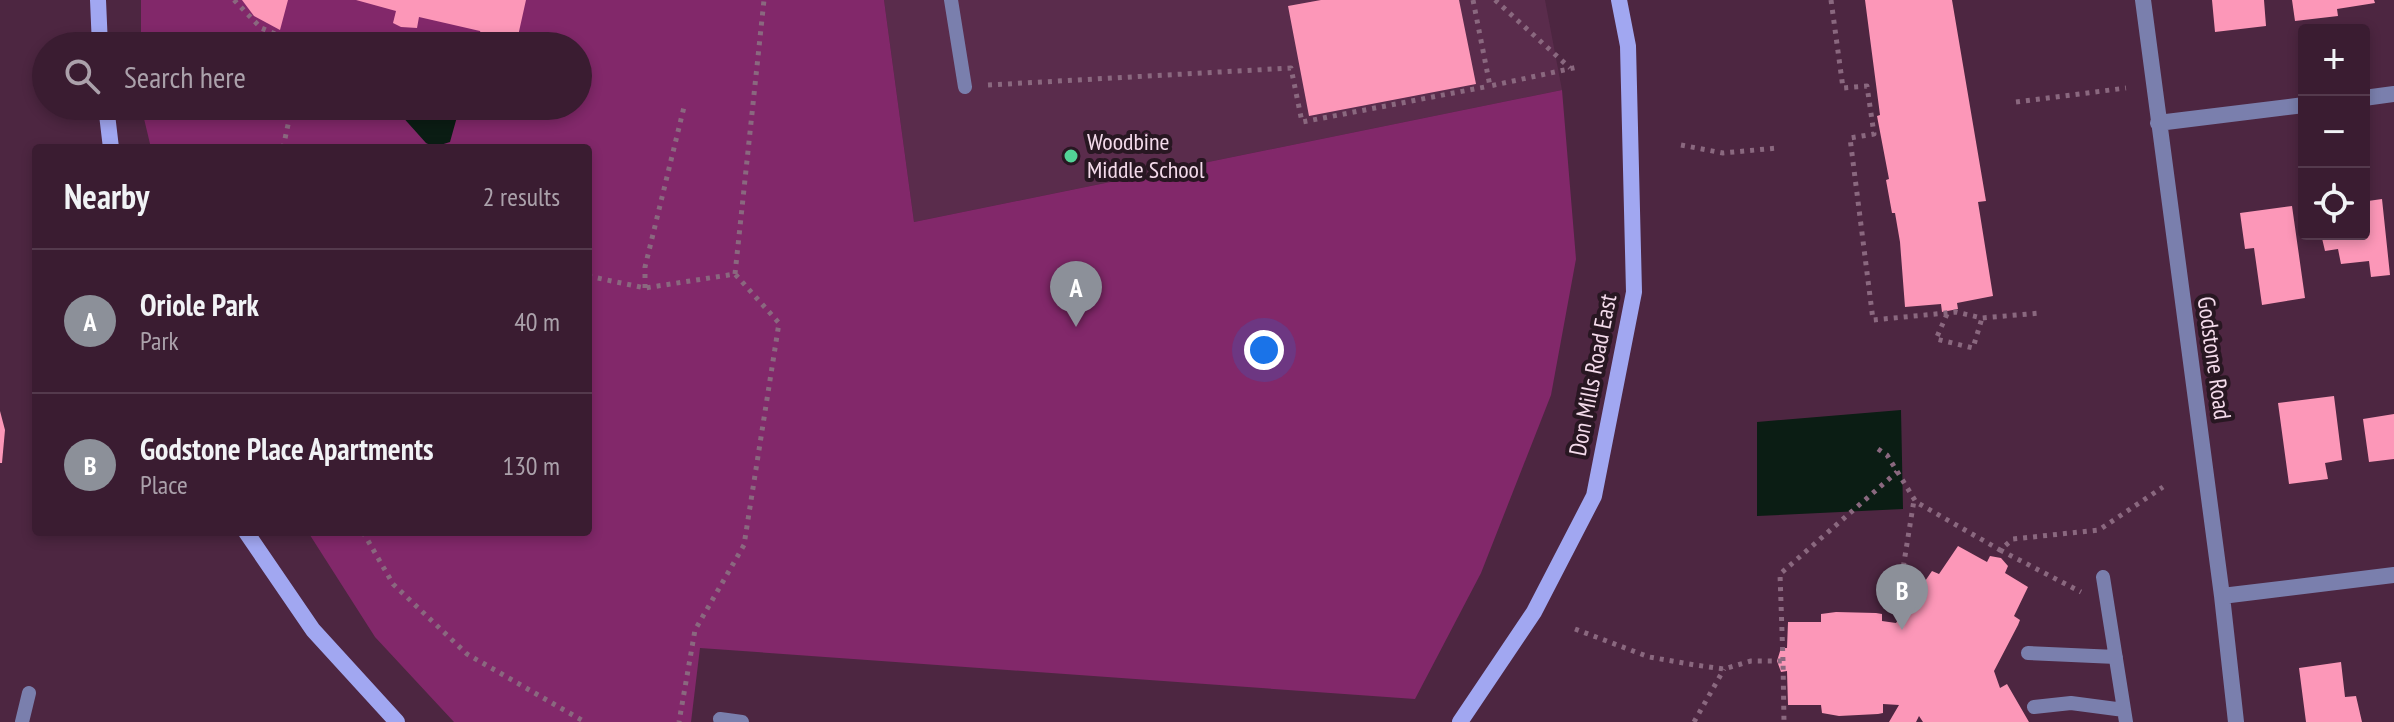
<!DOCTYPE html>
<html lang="en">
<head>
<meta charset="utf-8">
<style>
  :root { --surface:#3a1c31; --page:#45293d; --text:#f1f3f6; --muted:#aba1ab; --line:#543a4d; --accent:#8c9099 }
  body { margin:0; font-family:"PT Sans Narrow",sans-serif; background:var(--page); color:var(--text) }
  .controls { position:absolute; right:24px; top:24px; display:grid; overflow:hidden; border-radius:8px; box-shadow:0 4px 12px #0003 }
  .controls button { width:72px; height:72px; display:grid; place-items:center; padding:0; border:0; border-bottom:2px solid var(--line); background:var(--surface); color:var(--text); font:40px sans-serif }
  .you { position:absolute; left:1264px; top:350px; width:28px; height:28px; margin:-20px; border:6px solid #fff; border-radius:50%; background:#1a73e8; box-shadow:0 0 0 12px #1a73e833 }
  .badge { display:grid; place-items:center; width:52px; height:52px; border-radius:50%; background:var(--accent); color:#fff; font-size:26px; font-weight:700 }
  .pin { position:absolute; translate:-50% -66px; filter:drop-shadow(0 2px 4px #0008) }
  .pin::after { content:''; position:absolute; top:42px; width:28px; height:24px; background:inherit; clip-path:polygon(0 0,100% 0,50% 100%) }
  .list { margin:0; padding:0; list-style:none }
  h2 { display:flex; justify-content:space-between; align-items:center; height:104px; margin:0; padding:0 32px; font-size:34px }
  h2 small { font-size:26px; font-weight:400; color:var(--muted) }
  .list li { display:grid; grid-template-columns:52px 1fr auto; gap:24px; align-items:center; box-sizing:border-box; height:144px; padding:0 32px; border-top:2px solid var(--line) }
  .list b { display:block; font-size:30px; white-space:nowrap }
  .list p { margin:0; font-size:26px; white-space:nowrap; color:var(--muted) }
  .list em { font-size:26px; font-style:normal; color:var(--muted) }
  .icon { flex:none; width:44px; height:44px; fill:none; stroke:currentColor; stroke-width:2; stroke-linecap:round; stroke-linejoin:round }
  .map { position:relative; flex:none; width:2394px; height:722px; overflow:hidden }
  .search { position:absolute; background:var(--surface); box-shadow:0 4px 12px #0003; left:32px; top:32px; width:560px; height:88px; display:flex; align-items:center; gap:20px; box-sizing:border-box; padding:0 28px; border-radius:44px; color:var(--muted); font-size:30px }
  .panel { position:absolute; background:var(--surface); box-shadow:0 4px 12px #0003; left:32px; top:144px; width:560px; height:392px; border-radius:8px }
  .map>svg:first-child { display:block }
  .built { fill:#5a2c4c }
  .green { fill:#82286a }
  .water { fill:#0b1d14 }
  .building { fill:#fc97b8 }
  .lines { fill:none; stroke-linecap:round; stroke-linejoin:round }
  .path { stroke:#8a687f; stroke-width:5; stroke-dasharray:4 6; stroke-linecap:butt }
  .lane { stroke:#7a7fad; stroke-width:14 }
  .street { stroke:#7a7fad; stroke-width:16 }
  .secondary { stroke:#a1a7f1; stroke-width:16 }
  .poi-dot { fill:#52d397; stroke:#281722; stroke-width:3 }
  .labels { text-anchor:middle; stroke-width:8; stroke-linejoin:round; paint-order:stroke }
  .poi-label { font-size:24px; fill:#f4dbeb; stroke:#281722; text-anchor:start }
  .street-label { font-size:24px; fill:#f4dbeb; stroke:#281722 }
</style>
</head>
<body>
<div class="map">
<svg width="2394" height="722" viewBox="0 0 2394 722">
  <rect width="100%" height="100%" fill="#4d2641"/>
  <!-- built -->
  <path class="built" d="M 884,0 L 1545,0 L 1562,90 L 914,222 Z"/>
  <!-- green -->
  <path class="green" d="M 141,0 L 884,0 L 914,222 L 1562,90 L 1576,259 L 1551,395 L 1481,573 L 1415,699 L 700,648 L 691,722 L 454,722 L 375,637 L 308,532 L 588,532 L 588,148 L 151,148 L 141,106 L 578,106 L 578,46 L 141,46 Z"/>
  <!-- water -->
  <path class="water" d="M 354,36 L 372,37 L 383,46 L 340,46 Z
    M 362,106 L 460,106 L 450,142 L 434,147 L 426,143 L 400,114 Z
    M 1901,410 L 1903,509 L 1757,516 L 1757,422 Z"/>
  <!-- building -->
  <path class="building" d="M 242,0 L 288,0 L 280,30 L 254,16 Z
    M 356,0 L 526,0 L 516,45 L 483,39 L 480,31 L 419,17 L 417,28 L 401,27 L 393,23 L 396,11 Z
    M 1321,0 L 1459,0 L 1476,84 L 1309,116 L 1288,6 Z
    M 1865,0 L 1952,0 L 1986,201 L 1978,202 L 1993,296 L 1957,303 L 1958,309 L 1942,312 L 1941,304 L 1905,307 L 1900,242 L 1895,213 L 1892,213 L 1886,180 L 1889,179 L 1877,116 L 1880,115 Z
    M 2212,0 L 2264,0 L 2266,26 L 2215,32 Z
    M 2292,0 L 2374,0 L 2375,3 L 2337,9 L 2338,16 L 2295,21 Z
    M 2364,188 L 2368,201 L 2382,199 L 2390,275 L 2371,277 L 2369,261 L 2341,264 L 2338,249 L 2325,251 L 2321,234 L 2364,234 Z
    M 2292,206 L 2305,298 L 2262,305 L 2254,248 L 2245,249 L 2240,213 Z
    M 2334,396 L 2342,460 L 2325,463 L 2328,479 L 2289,484 L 2278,403 Z
    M 0,411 L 5,430 L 2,463 L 0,463 Z
    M 2394,414 L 2394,459 L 2369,462 L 2363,419 Z
    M 1958,546 L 1987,562 L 1990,556 L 2001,558 L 2008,566 L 2005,573 L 2028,587 L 2014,616 L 2020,620 L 2018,625 L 1994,671 L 2000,688 L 2007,684 L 2029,722 L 1923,722 L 1919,716 L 1916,722 L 1889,722 L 1899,705 L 1883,704 L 1883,713 L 1878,714 L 1839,716 L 1822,713 L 1821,705 L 1788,705 L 1787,671 L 1781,672 L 1777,661 L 1781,648 L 1787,648 L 1788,622 L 1821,622 L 1821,614 L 1836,612 L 1876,613 L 1882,614 L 1882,621 L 1896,623 L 1932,571 L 1939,574 Z
    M 2341,662 L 2345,697 L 2356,696 L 2362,722 L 2306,722 L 2299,668 Z"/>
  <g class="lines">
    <!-- path -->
    <path class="path" d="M 234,0 L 261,28 L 305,46
      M 1473,0 L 1490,86 L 1578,67
      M 1495,0 L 1570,68
      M 1831,0 L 1843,88 L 1867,86 L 1874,134 L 1850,138 L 1873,320 L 1956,312 L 1982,318 L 2040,313
      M 988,85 L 1291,68 L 1302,122 L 1490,86
      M 2016,102 L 2126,88
      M 1681,145 L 1723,153 L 1777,148
      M 283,148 L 292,106
      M 735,274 L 764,0
      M 588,276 L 645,288 L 735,274 L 779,323 L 744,545 L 695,630 L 679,722
      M 645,288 L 645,267 L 684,107
      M 1947,314 L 1936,339 L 1973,348 L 1982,318
      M 1878,449 L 1887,455 L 1916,502 L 2000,550 L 2013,539 L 2099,530 L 2163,487
      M 363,532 L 393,584 L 467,654 L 585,722
      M 2000,550 L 2081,592
      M 1897,606 L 1914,500
      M 1575,629 L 1649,657 L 1695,665 L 1724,669 L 1751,661 L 1783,661 L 1784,722
      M 1783,661 L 1780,574 L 1897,472
      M 1694,722 L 1724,669"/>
    <!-- lane -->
    <path class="lane" d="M 951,0 L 965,87
      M 2103,577 L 2126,722
      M 2028,653 L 2116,657
      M 2034,707 L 2071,703 L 2124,710
      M 720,719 L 742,722
      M 22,722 L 29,693"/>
    <!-- street -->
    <path class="street" d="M 2143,0 L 2222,596 L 2236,722
      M 2364,98 L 2394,94
      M 2158,123 L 2304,105
      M 2222,596 L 2394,575"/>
    <!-- secondary -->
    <path class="secondary" d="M 98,0 L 100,46
      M 106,106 L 111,148
      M 246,532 L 313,630 L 397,722
      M 1460,722 L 1534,612 L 1594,496 L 1634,292 L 1628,46 L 1619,0"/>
  </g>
  <!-- markers -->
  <circle class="poi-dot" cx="1071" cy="156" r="8"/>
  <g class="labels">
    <!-- poi labels -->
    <g class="poi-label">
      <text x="1087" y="150">Woodbine<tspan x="1087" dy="28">Middle School</tspan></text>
    </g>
    <!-- street labels -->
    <g class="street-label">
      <text transform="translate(2214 358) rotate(82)" y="8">Godstone Road</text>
      <text transform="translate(1593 375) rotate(-79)" y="8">Don Mills Road East</text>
    </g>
  </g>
</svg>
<div class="controls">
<button>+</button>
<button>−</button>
<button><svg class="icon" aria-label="locate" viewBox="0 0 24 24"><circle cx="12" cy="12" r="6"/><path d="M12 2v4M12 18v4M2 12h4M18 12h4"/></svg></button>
</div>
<div class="you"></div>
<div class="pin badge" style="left:1076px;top:327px">A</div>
<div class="pin badge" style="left:1902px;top:630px">B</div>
<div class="search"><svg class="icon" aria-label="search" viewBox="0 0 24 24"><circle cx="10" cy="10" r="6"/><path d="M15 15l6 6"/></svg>Search here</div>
<section class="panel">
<h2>Nearby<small>2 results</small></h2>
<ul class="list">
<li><span class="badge">A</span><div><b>Oriole Park</b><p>Park</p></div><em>40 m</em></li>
<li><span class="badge">B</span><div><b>Godstone Place Apartments</b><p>Place</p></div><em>130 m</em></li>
</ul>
</section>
</div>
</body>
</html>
